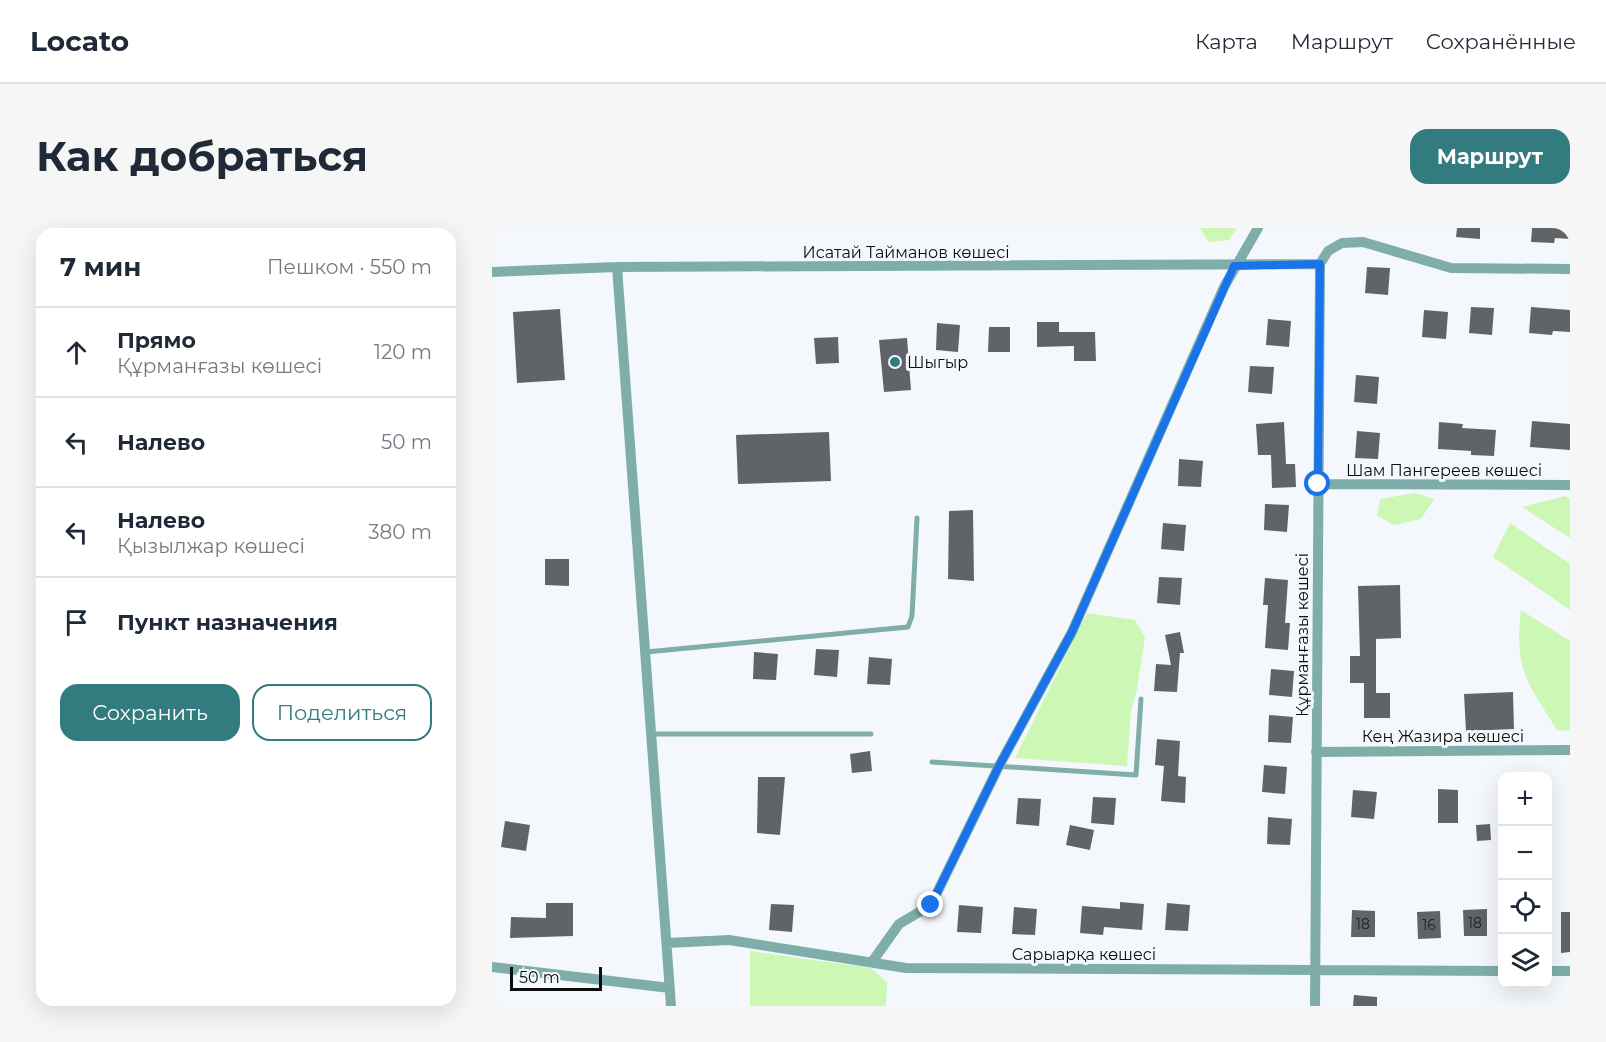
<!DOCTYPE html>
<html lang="ru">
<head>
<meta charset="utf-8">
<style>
  :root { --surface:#fff; --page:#f6f6f7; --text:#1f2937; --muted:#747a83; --line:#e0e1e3; --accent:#327b7f }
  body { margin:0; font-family:Montserrat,sans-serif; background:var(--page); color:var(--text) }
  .controls { position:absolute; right:18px; bottom:18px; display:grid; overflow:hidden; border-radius:12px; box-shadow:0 6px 24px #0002 }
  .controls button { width:54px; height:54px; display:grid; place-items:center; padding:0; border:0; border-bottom:2px solid var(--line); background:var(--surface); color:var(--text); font:30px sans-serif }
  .scale { position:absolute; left:18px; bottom:15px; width:92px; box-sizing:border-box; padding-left:6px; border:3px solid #0c0d0e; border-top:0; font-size:16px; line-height:21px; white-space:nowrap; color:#0c0d0e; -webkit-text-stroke:4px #f4f8fc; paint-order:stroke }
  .stop { position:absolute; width:18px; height:18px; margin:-14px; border:4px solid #1a73e8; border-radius:50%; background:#fff }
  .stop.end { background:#1a73e8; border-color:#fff; box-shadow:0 2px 6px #0008 }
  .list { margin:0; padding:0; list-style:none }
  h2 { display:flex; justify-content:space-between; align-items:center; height:78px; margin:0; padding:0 24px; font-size:26px }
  h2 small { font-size:20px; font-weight:400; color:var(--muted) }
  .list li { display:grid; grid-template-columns:39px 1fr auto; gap:18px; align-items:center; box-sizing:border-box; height:90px; padding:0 24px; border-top:2px solid var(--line) }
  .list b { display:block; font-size:22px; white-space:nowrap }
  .list p { margin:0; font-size:20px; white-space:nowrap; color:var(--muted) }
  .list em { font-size:20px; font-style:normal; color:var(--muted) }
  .actions { display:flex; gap:12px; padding:18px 24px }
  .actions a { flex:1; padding:14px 0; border:2px solid var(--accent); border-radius:18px; text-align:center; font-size:21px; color:var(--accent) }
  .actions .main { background:var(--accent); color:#fff }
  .icon { flex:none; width:33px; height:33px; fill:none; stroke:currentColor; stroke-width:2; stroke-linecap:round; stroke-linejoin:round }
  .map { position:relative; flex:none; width:1078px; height:778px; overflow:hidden; border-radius:18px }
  header { display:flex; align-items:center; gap:36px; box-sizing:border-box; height:84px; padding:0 30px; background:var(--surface); border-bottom:2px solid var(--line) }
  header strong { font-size:28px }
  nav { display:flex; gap:33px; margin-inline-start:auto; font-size:21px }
  .intro { display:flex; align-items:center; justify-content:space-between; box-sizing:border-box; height:144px; padding:0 36px }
  h1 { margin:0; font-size:42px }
  .button { padding:15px 27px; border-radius:18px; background:var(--accent); color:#fff; font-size:21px; font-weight:700 }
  main { display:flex; gap:36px; padding:0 36px }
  aside { flex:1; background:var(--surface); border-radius:18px; box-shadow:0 6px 24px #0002 }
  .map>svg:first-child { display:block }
  .green { fill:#cdf7b4 }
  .building { fill:#616467 }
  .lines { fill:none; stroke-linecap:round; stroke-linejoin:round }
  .lane { stroke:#7faeaa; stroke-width:5 }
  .street { stroke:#7faeaa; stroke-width:10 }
  .route { stroke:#1a73e8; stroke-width:8 }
  .poi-dot { fill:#327b7f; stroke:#f4f8fc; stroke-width:2 }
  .labels { text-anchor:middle; stroke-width:6; stroke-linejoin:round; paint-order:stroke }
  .number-label { font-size:14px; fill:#212324 }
  .street-label { font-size:16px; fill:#0c0d0e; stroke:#f4f8fc }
  .poi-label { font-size:16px; fill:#0c0d0e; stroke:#f4f8fc; text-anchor:start }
</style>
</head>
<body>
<header>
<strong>Locato</strong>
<nav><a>Карта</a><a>Маршрут</a><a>Сохранённые</a></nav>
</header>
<div class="intro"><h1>Как добраться</h1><a class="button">Маршрут</a></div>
<main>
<aside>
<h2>7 мин<small>Пешком · 550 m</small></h2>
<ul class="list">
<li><svg class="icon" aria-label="ahead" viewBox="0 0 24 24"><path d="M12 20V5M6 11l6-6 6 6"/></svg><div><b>Прямо</b><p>Құрманғазы көшесі</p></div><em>120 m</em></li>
<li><svg class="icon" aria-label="left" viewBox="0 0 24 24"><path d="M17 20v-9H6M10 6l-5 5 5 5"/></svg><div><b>Налево</b></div><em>50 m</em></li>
<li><svg class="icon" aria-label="left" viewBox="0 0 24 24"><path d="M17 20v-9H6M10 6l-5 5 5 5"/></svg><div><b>Налево</b><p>Қызылжар көшесі</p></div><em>380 m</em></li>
<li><svg class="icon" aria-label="arrive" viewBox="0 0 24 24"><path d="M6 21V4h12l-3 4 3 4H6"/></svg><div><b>Пункт назначения</b></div></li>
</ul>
<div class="actions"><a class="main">Сохранить</a><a>Поделиться</a></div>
</aside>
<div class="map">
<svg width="1078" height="778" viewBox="0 0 1078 778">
  <rect width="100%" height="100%" fill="#f4f8fc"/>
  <!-- green -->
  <path class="green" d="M 708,0 L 745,0 L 737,12 L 716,14 Z
    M 923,265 L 942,271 L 929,291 L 902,297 L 885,288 L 888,271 Z
    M 1073,268 L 1078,271 L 1078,310 L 1030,279 Z
    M 1018,295 L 1078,336 L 1078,382 L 1001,329 Z
    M 1029,382 L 1078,413 L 1078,503 L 1065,502 C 1035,453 1022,442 1029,382 Z
    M 595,385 L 643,392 L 653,409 L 645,461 L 639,484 L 635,538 L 523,530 Z
    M 258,723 L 379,740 L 395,754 L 394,778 L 258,778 Z"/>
  <!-- building -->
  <path class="building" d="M 965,0 L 988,0 L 988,11 L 964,9 Z
    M 1040,0 L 1078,0 L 1078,11 L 1063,10 L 1062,15 L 1039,14 Z
    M 875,39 L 898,40 L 896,67 L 873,65 Z
    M 979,79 L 1002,80 L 1000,107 L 977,105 Z
    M 1039,79 L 1078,82 L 1078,104 L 1061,103 L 1060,107 L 1037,105 Z
    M 68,81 L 73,152 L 25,155 L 21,84 Z
    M 932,82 L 956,84 L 954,111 L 930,109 Z
    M 776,91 L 799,93 L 797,119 L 774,117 Z
    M 545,94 L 567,94 L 567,104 L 603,104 L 604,133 L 582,133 L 582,118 L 545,119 Z
    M 445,95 L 468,97 L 466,124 L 444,122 Z
    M 497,99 L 518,99 L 518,124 L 496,124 Z
    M 346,109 L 347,135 L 324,136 L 322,110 Z
    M 415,110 L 419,162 L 392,164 L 387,112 Z
    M 758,138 L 782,139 L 780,166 L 756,164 Z
    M 864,147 L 887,149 L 885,176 L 862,174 Z
    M 1040,193 L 1078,196 L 1078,222 L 1038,219 Z
    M 792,194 L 794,236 L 803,236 L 804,259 L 780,260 L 779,227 L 766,227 L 764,196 Z
    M 947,194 L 971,196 L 970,200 L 1004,202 L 1002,228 L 979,227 L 979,223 L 946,221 Z
    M 865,203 L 888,205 L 886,231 L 863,230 Z
    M 337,204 L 339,253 L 246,256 L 244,207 Z
    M 687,231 L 711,233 L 709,259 L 686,258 Z
    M 773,276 L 797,277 L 795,304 L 772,302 Z
    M 481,282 L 482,353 L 456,351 L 457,283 Z
    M 671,295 L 694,297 L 692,323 L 669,321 Z
    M 53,331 L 77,331 L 77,358 L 53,357 Z
    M 667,349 L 690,350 L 688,377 L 665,375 Z
    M 773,350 L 796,352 L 793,395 L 798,395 L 796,422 L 773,420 L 776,377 L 771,377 Z
    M 908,357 L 909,410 L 884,411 L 884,465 L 898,465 L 898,490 L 872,490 L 872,455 L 858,455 L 858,428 L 868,428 L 866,358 Z
    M 688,404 L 692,425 L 688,425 L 685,464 L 662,463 L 664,436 L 679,437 L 673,407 Z
    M 324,421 L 347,422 L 345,449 L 322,447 Z
    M 262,424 L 286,426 L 284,452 L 261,451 Z
    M 377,429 L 400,431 L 398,457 L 375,456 Z
    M 779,441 L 802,443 L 800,469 L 777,467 Z
    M 1021,464 L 1022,501 L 974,503 L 972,466 Z
    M 777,487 L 801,489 L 799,515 L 776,514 Z
    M 665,511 L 688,513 L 686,548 L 694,549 L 693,575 L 669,573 L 672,538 L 663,537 Z
    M 378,523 L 380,543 L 360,545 L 358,526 Z
    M 772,537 L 795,539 L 793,566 L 770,564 Z
    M 266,549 L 293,549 L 288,607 L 265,605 Z
    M 946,561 L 966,562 L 966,595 L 946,595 Z
    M 861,562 L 885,564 L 882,591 L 859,589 Z
    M 601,569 L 624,570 L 622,597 L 599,595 Z
    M 526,570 L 549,571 L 547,598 L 524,596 Z
    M 776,589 L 800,591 L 798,617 L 775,616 Z
    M 13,593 L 38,597 L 34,623 L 9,619 Z
    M 998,596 L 999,612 L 985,613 L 984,597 Z
    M 578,597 L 602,602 L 598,622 L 574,617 Z
    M 628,674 L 652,676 L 650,702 L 612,699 L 611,707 L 588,705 L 590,678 L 628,681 Z
    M 54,675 L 81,675 L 81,708 L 18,710 L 19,689 L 54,690 Z
    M 675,675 L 698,677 L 696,703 L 673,702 Z
    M 279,676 L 302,677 L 300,704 L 277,702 Z
    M 467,677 L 491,679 L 489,705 L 465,704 Z
    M 522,679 L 545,681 L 543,707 L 520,706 Z
    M 995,681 L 995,708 L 972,708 L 971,682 Z
    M 860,682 L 883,683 L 883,709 L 859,709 Z
    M 948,683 L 949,710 L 926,711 L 925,684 Z
    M 1069,684 L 1078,684 L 1078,724 L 1069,725 Z
    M 862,767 L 885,769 L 885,778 L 861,778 Z"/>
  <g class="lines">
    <!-- lane -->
    <path class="lane" d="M 154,424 L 416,399 L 420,388 L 425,290
      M 160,506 L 379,506
      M 440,534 L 644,547 L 649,471"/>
    <!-- street -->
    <path class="street" d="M 828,36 L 836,23 L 850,15 L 871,14 L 959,40 L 1078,41
      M 125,39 L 179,778
      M 0,44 L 125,39 L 828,36
      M 826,256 L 1078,257
      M 824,524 L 1078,522
      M 175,715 L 237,712 L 414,740 L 1011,743
      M 380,734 L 407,696 L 439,677 L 507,538 L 580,404 L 732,59 L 766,0
      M 0,739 L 178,760
      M 1056,743 L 1078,743
      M 823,778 L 828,36"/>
  </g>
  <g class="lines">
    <!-- route -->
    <path class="route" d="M 439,677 L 507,538 L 580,404 L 742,38 L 828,36 L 826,256"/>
  </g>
  <!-- markers -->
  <circle class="poi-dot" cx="403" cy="134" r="6"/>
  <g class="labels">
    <!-- number labels -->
    <g class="number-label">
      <text x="983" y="700">18</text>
      <text x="871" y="701">18</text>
      <text x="937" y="702">16</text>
    </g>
    <!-- street labels -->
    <g class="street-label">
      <text x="414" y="30">Исатай Тайманов көшесі</text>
      <text x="952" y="248">Шам Пангереев көшесі</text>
      <text transform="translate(810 407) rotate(-90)" y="6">Құрманғазы көшесі</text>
      <text x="951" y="514">Кең Жазира көшесі</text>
      <text x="592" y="732">Сарыарқа көшесі</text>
    </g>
    <!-- poi labels -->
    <g class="poi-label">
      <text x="415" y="140">Шыгыр</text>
    </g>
  </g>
</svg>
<div class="controls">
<button>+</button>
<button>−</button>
<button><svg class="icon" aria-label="locate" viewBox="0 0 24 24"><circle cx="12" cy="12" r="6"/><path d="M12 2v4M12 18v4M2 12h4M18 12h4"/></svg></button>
<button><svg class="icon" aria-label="layers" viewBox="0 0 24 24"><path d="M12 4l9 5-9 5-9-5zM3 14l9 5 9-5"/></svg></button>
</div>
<div class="scale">50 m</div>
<div class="stop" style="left:826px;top:256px"></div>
<div class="stop end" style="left:439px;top:677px"></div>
</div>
</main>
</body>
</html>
